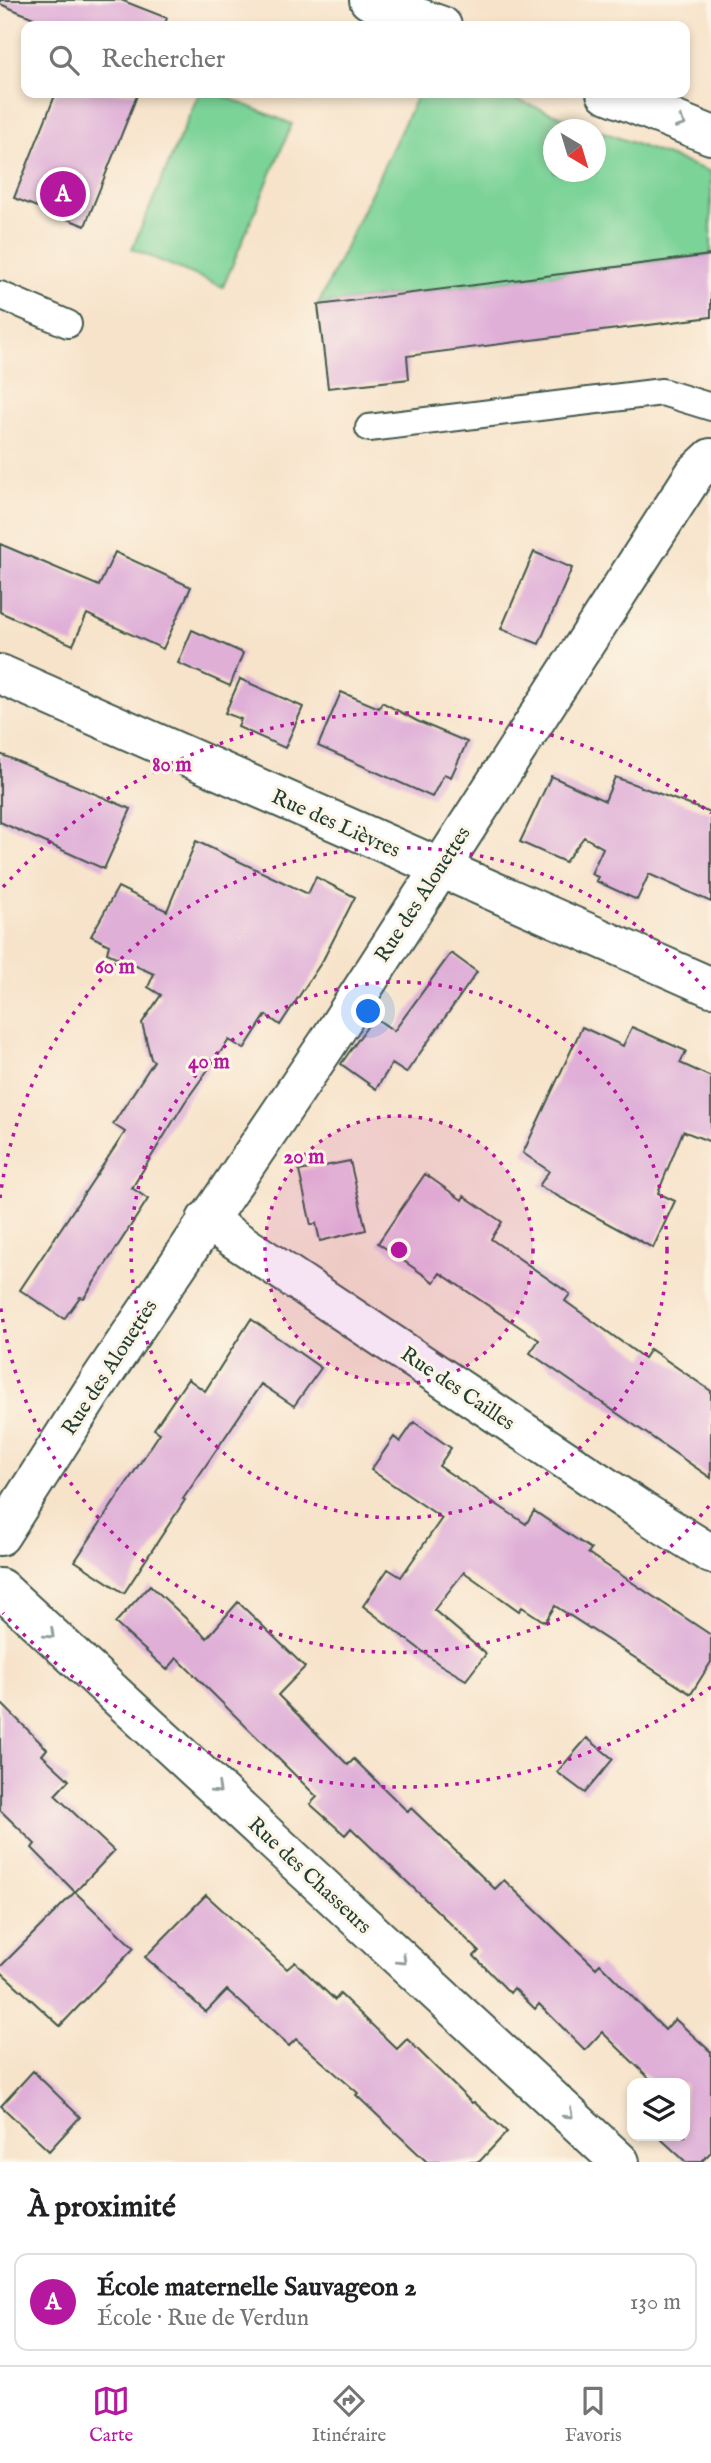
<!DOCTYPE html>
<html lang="fr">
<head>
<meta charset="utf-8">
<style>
  :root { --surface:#fff; --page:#f2f2f2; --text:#202124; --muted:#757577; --line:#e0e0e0; --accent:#b5179e }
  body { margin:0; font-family:"IM FELL English",serif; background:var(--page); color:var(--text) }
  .controls { position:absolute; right:21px; bottom:21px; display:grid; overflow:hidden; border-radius:14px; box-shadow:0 4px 10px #0003 }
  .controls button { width:63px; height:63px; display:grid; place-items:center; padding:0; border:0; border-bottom:2px solid var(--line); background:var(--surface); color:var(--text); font:35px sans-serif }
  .compass { position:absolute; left:543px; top:119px; width:63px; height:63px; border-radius:50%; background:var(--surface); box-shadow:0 4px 10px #0003; rotate:142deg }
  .you { position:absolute; left:369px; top:1012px; width:24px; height:24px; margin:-18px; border:5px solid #fff; border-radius:50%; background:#1a73e8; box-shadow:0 0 0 10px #1a73e833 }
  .badge { display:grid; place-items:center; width:46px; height:46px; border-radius:50%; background:var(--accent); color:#fff; font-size:23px; font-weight:700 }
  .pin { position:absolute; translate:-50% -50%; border:4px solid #fff; box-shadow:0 2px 7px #0006 }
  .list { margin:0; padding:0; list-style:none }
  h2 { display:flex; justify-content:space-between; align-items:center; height:91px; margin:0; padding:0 28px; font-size:30px }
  h2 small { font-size:23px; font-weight:400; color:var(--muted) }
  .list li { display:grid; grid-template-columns:46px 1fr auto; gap:21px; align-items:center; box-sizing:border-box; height:98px; margin:0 14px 14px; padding:0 14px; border:2px solid var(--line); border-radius:14px }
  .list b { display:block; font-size:26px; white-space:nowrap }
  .list p { margin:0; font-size:23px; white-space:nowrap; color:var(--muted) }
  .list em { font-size:23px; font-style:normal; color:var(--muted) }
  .icon { flex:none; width:38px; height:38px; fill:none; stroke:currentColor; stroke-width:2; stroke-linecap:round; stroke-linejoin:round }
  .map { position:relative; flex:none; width:711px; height:2162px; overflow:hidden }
  .search { position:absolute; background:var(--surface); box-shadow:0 4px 10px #0003; left:21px; right:21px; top:21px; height:77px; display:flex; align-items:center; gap:18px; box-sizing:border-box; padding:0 24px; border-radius:14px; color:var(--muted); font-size:26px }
  .sheet { height:203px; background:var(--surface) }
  nav { display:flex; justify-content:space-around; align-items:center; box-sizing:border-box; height:98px; border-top:2px solid var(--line); background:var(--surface); font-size:19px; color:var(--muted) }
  nav a { display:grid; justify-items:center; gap:4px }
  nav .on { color:var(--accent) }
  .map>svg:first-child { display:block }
  .green { fill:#7bd398; stroke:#4d8866; stroke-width:2; fill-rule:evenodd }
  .building { fill:#dfafd8 }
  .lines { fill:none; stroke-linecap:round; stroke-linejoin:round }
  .lane-casing { stroke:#3f564a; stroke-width:30 }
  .street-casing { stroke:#3f564a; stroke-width:42 }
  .lane { stroke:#fff; stroke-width:26 }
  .street { stroke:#fff; stroke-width:38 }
  .oneway { stroke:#8f9e9a }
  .ring { fill:none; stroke:#b5179e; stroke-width:3.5; stroke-dasharray:3.5 7 }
  .labels { text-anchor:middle; stroke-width:6; stroke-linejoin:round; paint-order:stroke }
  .street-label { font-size:21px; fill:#1f3d34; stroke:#fcf5e5 }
  .centre { fill:#b5179e; stroke:#fcf5e5; stroke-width:3.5 }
  .ring-label { font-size:21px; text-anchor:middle; font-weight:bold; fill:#b5179e; stroke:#fcf5e5; stroke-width:6; stroke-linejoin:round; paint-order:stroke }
</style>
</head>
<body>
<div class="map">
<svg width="711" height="2162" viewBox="0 0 711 2162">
  <rect width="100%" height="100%" fill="#fcf5e5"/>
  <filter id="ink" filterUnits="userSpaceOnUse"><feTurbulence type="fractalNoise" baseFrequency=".0143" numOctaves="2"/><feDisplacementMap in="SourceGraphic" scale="14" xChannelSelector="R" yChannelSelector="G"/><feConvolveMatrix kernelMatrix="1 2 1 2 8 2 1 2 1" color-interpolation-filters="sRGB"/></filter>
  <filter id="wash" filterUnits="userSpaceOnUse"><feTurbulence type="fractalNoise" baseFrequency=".00686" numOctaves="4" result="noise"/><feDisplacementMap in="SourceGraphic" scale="28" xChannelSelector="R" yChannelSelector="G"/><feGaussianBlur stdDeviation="1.57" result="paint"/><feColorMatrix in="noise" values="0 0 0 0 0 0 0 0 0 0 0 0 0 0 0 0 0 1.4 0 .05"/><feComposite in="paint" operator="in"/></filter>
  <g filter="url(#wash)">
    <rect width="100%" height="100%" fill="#f7e3ca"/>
    <!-- green -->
    <path class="green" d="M 199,93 L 217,93 L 292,124 L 223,287 L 132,249 Z
      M 423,93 L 498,93 L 711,172 L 711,255 L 318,305 L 417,96 ZM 554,130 L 596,130 L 596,172 L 554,172 Z"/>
    <g id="blocks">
      <!-- building -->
      <path class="building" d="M 0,0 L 121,0 L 167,18 L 164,26 L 53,26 L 0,4 Z
        M 56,93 L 138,93 L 85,226 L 14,198 Z
        M 711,255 L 711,317 L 407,356 L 409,379 L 328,388 L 318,305 Z
        M 0,544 L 99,586 L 115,552 L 191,587 L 163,649 L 87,614 L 73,645 L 0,612 Z
        M 534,552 L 572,568 L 539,644 L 501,629 Z
        M 192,630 L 243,653 L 230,686 L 178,663 Z
        M 240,679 L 303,707 L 285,748 L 238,727 L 241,719 L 225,713 Z
        M 341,692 L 379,708 L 382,702 L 417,721 L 467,742 L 451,777 L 444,774 L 432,797 L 318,746 Z
        M 0,754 L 131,809 L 104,869 L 0,822 Z
        M 551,776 L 605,801 L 615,777 L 711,813 L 711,902 L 649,874 L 637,900 L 596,881 L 598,877 L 591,874 L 603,848 L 584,837 L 565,862 L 520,842 Z
        M 196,841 L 308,894 L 316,877 L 355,897 L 323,960 L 280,1025 L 266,1015 L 244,1049 L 229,1040 L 185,1102 L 132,1188 L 148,1199 L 84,1298 L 80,1297 L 64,1319 L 20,1290 L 125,1132 L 113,1124 L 154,1061 L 151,1059 L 142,1023 L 161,995 L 148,987 L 154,974 L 107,953 L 109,945 L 91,936 L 118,887 L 167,911 Z
        M 451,953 L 477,972 L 406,1073 L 392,1064 L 376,1089 L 341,1064 L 374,1017 L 394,1031 Z
        M 582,1027 L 623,1046 L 632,1027 L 686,1051 L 680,1063 L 711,1077 L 711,1142 L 683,1131 L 658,1193 L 675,1201 L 653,1248 L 539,1186 L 549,1171 L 523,1153 Z
        M 350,1161 L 366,1230 L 320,1241 L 316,1223 L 311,1225 L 299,1171 Z
        M 425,1174 L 462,1200 L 464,1196 L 502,1222 L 491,1239 L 570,1294 L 565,1301 L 644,1358 L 650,1349 L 711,1391 L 711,1478 L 530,1353 L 539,1340 L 440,1273 L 434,1282 L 378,1243 Z
        M 251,1319 L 321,1368 L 294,1406 L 261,1384 L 183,1499 L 185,1500 L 124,1593 L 75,1561 L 160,1433 L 154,1429 L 188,1379 L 205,1391 Z
        M 414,1422 L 451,1448 L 439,1466 L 526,1524 L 534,1511 L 591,1549 L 588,1553 L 711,1635 L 711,1662 L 691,1694 L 555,1606 L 545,1622 L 522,1607 L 519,1611 L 464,1572 L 434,1610 L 486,1654 L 466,1680 L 439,1664 L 363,1606 L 388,1569 L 401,1577 L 442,1518 L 371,1470 L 394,1437 L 400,1442 Z
        M 150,1585 L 207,1638 L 238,1602 L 305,1667 L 278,1695 L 348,1765 L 354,1759 L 408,1812 L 411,1808 L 495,1889 L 504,1880 L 596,1968 L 600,1964 L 665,2030 L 675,2019 L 711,2052 L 711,2152 L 701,2162 L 686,2162 L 661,2139 L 664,2136 L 685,2136 L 685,2083 L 654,2083 L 602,2032 L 585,2050 L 539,2004 L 535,2009 L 514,1988 L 510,1993 L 474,1956 L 479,1951 L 351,1828 L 345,1835 L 310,1804 L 317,1797 L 177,1658 L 167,1670 L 115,1623 Z
        M 0,1702 L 47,1749 L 42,1755 L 69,1780 L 55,1795 L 114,1851 L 75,1892 L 32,1848 L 35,1844 L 0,1810 Z
        M 587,1738 L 613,1759 L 585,1793 L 557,1772 Z
        M 75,1892 L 134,1948 L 60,2026 L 0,1971 L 0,1967 Z
        M 206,1895 L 287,1969 L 295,1962 L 335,2000 L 340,1994 L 397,2049 L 407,2039 L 472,2103 L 474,2102 L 507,2132 L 479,2162 L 427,2162 L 356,2095 L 358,2093 L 296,2039 L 289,2046 L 227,1990 L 206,2012 L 145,1957 Z
        M 33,2071 L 80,2117 L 49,2151 L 1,2106 Z"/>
    </g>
  </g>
  <g filter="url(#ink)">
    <use href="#blocks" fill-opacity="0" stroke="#3f564a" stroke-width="2"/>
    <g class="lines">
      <!-- lane casing -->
      <g class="lane-casing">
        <path id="lane" d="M 0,295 L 68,324
          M 369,428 L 662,392 L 711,407"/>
      </g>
      <!-- street casing -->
      <g class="street-casing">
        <path id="street" d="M 369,0 L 442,26
          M 606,93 L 711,135
          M 0,674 L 711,987
          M 206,1220 L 642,1511 L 711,1554
          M 0,1536 L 92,1392 L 327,1044 L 695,473 L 711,458
          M 0,1588 L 620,2162"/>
      </g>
      <!-- lane -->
      <use href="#lane" class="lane"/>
      <!-- street -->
      <use href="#street" class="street"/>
    </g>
    <!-- one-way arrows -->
    <defs><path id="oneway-chevron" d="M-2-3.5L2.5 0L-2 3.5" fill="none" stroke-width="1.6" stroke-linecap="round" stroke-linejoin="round" transform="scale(1.75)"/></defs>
    <g class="oneway">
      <use href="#oneway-chevron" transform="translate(681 123) rotate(22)"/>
      <use href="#oneway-chevron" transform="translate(50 1634) rotate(43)"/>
      <use href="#oneway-chevron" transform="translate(217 1789) rotate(43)"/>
      <use href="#oneway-chevron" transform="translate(402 1960) rotate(43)"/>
      <use href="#oneway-chevron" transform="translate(569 2114) rotate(43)"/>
    </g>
  </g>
  <!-- distance rings -->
  <circle cx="399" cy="1250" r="134" fill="#b5179e" fill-opacity=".12"/>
  <g class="ring">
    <circle cx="399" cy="1250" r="134"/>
    <circle cx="399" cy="1250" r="268"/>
    <path d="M709 1506A402 402 0 0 1 0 1302M0 1198A402 402 0 0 1 709 994"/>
    <path d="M711 1687A537 537 0 0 1 3 1613M3 887A537 537 0 0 1 711 813"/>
  </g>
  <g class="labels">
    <!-- street labels -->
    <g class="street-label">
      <text transform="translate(336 823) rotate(24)" y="7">Rue des Lièvres</text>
      <text transform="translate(422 894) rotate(-57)" y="7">Rue des Alouettes</text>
      <text transform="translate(109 1367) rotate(-57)" y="7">Rue des Alouettes</text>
      <text transform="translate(458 1388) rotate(34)" y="7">Rue des Cailles</text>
      <text transform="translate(310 1875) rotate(43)" y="7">Rue des Chasseurs</text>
    </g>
  </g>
  <circle cx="399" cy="1250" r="10" class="centre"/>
  <g class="ring-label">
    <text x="172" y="771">80 m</text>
    <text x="115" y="973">60 m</text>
    <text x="209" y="1068">40 m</text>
    <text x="304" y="1163">20 m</text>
  </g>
</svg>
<div class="controls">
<button><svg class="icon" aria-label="layers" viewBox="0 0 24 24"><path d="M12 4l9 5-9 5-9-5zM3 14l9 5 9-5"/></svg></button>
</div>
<svg class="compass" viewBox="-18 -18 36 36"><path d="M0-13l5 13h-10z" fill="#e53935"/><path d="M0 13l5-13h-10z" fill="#757577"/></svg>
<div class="you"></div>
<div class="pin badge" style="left:63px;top:194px">A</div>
<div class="search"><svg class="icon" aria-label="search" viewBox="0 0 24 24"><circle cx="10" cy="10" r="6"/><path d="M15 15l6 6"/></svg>Rechercher</div>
</div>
<section class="sheet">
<h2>À proximité<small></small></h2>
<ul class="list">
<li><span class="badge">A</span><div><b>École maternelle Sauvageon 2</b><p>École · Rue de Verdun</p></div><em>130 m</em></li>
</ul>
</section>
<nav>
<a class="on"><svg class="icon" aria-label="map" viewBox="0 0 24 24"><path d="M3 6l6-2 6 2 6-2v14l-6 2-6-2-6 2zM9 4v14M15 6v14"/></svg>Carte</a>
<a><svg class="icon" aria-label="directions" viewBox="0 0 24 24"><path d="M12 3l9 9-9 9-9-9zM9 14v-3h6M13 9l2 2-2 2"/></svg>Itinéraire</a>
<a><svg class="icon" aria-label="saved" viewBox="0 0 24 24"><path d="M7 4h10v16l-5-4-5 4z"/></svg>Favoris</a>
</nav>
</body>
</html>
